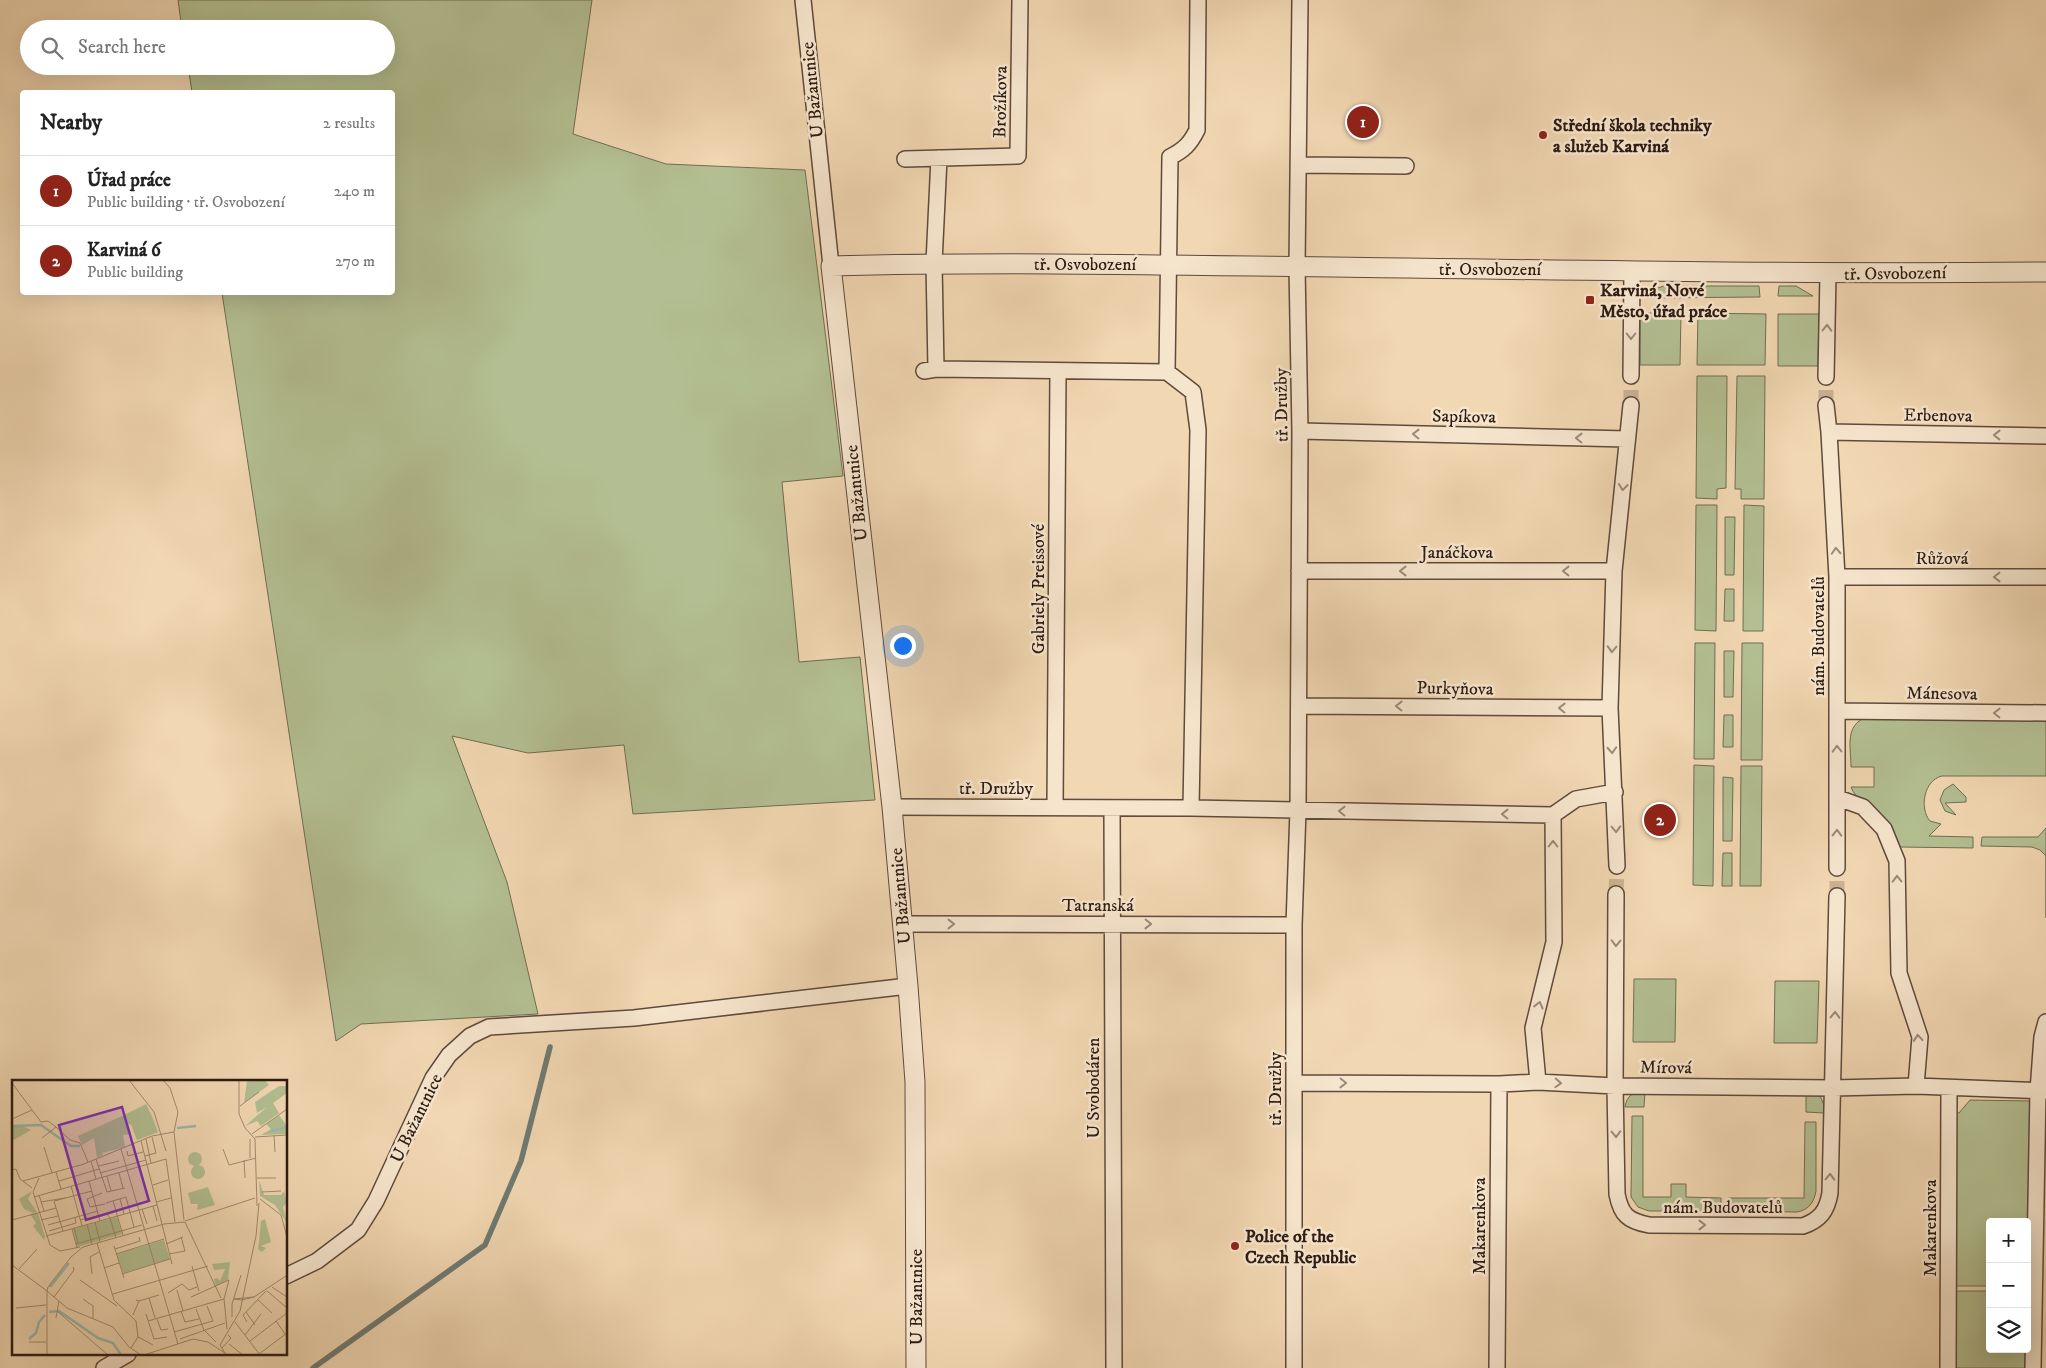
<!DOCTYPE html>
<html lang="en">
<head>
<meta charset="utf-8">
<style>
  :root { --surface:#fff; --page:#f6f6f6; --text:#222; --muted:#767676; --line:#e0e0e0; --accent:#8f2418 }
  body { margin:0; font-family:"IM FELL DW Pica",serif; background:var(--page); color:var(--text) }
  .controls { position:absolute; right:15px; bottom:15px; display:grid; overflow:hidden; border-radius:5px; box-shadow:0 5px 20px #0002 }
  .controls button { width:45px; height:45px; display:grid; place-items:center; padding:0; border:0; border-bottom:1px solid var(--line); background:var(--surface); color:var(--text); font:25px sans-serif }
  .you { position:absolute; left:902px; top:645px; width:18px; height:18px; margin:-12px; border:4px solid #fff; border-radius:50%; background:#1a73e8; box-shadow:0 0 0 8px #1a73e833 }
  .badge { display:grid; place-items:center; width:32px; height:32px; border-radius:50%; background:var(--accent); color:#fff; font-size:16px; font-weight:700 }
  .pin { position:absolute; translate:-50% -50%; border:2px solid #fff; box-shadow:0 1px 5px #0006 }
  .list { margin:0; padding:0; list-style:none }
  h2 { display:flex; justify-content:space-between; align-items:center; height:65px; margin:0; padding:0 20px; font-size:21px }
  h2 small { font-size:16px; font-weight:400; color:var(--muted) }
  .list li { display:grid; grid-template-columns:32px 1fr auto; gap:15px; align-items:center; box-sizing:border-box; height:70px; padding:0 20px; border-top:1px solid var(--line) }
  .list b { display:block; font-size:19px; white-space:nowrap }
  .list p { margin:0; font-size:16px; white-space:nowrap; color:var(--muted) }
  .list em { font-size:16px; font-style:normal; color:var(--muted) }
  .icon { flex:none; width:28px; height:28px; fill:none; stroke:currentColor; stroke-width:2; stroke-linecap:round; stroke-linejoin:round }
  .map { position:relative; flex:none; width:2046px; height:1368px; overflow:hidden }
  .search { position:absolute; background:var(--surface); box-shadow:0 5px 20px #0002; left:20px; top:20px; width:375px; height:55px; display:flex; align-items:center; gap:12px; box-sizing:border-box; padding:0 18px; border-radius:28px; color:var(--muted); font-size:19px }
  .panel { position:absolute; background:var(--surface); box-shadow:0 5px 20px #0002; left:20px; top:90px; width:375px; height:205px; border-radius:5px }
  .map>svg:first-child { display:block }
  .green { fill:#b3bf92; stroke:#706d53 }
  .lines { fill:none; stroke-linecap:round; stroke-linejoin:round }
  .stream { stroke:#6f7a72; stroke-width:5.5 }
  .minor-tunnel { stroke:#cab192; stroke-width:15; stroke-dasharray:15 8; stroke-linecap:butt }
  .minor-casing { stroke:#5f4a3c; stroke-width:18 }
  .tertiary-casing { stroke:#5f4a3c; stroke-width:21 }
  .minor { stroke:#f6e5cd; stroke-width:15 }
  .tertiary { stroke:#f6e5cd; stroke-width:19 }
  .oneway { stroke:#9c8a7a }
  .poi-dot { fill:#8f2418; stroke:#f6e5cd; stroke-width:2 }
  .labels { text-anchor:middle; stroke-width:5; stroke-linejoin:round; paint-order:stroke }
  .street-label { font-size:18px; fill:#2e1b14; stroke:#f6e5cd }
  .poi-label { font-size:18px; font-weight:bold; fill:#2e1b14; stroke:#f6e5cd; text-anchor:start }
  .inset-river { fill:none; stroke:#9bb9b0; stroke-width:2.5 }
  .inset-road { fill:none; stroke:#a38c73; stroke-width:1 }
  .view { fill:#7b2cbf; fill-opacity:0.15; stroke:#7b2cbf; stroke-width:2.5 }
  .inset-edge { fill:none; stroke:#2e1b14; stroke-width:2.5 }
</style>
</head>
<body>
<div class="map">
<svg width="2046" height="1368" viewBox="0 0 2046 1368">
  <rect width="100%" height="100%" fill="#f1d7b2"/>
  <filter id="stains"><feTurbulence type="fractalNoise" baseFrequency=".004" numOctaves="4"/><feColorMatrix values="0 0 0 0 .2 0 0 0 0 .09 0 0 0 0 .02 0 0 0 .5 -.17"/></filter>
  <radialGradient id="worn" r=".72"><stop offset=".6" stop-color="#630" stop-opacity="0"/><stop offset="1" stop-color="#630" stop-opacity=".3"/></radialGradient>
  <!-- green -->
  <path class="green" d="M 178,0 L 592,0 L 573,134 L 666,164 L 805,170 L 843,476 L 782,482 L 799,662 L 860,657 L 875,800 L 633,814 L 624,745 L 528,753 L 452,736 L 507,882 L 538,1014 L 361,1024 L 336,1041 L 222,293 L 392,292 L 392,92 L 192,92 L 188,66 L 386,66 L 386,29 L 182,29 Z
    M 1664,286 L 1759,286 L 1760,297 L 1646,298 L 1655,289 Z
    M 1779,286 L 1796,286 L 1813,296 L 1778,296 Z
    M 1640,313 L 1681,313 L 1680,365 L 1640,365 Z
    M 1698,313 L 1766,314 L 1765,365 L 1697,365 Z
    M 1778,314 L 1819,314 L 1818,366 L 1778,366 Z
    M 1697,376 L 1727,376 L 1726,488 L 1717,489 L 1717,499 L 1696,498 Z
    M 1737,376 L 1765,376 L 1764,499 L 1741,499 L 1741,489 L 1735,489 Z
    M 1696,505 L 1717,505 L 1716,631 L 1695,630 Z
    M 1744,505 L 1764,506 L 1763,631 L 1743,631 Z
    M 1725,517 L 1735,517 L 1734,575 L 1725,575 Z
    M 1725,589 L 1734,589 L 1734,621 L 1724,621 Z
    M 1695,643 L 1715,643 L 1714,759 L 1694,759 Z
    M 1742,643 L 1763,643 L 1762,760 L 1741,760 Z
    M 1724,651 L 1734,651 L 1733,697 L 1724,697 Z
    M 1724,715 L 1733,715 L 1733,747 L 1723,747 Z
    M 1862,719 L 2046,719 L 2046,776 L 1942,776 C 1924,780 1919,808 1930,821 L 1941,824 L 1929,836 L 1973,837 L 1973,848 L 1900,847 C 1895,834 1887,820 1876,810 C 1867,802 1855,799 1851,787 L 1874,787 L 1874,767 L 1851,767 C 1851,749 1845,729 1862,719 Z
    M 1694,765 L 1714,766 L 1713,886 L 1693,885 Z
    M 1741,766 L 1762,766 L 1761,886 L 1740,886 Z
    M 1723,777 L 1733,778 L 1732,841 L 1723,841 Z
    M 1953,784 L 1966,797 L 1966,802 L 1945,803 L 1956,815 L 1945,811 L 1940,800 L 1944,790 Z
    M 2046,828 L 2046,918 L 2046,856 L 2040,850 L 2032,847 L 1981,846 L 1982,837 L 2038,837 Z
    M 1723,853 L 1732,853 L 1732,886 L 1722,886 Z
    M 1634,979 L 1676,979 L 1675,1042 L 1633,1042 Z
    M 1775,981 L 1819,981 L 1817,1043 L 1774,1043 Z
    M 1645,1091 L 1644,1107 L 1625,1107 C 1627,1095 1633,1092 1645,1091 Z
    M 1806,1093 L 1820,1096 L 1824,1105 L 1824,1113 L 1806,1112 Z
    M 1970,1100 L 2032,1101 L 2027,1287 L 2027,1222 L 1990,1222 L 1990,1286 L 1952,1286 L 1955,1113 L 1959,1113 Z
    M 1632,1116 L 1643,1116 L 1643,1197 L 1671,1197 L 1671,1184 L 1686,1184 L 1686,1197 L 1721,1198 L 1721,1211 L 1649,1211 L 1638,1207 L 1631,1197 Z
    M 1805,1122 L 1816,1122 L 1816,1191 C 1814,1202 1809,1210 1797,1212 L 1728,1211 L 1728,1198 L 1804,1198 Z
    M 1952,1291 L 1990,1291 L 1990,1349 L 2027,1349 L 2028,1368 L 1951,1368 Z"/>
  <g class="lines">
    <!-- stream -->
    <path class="stream" d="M 313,1368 L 485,1245 L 521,1161 L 550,1047"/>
    <!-- minor-tunnel -->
    <path class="minor-tunnel" d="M 1631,405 L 1631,376
      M 1826,405 L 1826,377
      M 1616,894 L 1617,866
      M 1837,896 L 1837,868"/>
    <!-- minor casing -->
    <g class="minor-casing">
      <path id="minor" d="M 803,0 L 831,266
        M 905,159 L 1018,156 L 1020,0
        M 1299,165 L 1406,166
        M 936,369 L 934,263 L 939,158
        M 924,371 L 936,369 L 1167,372
        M 1167,372 L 1193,392 L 1198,430 L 1191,808
        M 1167,372 L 1170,157 C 1184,150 1190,144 1197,130 L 1198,0
        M 1631,376 L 1632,270
        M 1826,377 L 1828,274
        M 1826,405 L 1829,432 L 1837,577 L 1837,868
        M 1300,431 L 1627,439
        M 1829,432 L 2046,436
        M 1299,571 L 1614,571
        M 1837,577 L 2046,577
        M 1299,706 L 1610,708
        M 1837,711 L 2046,713
        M 1838,798 L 1863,807 L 1884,829 L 1897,861 L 1899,973 L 1920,1037 L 1916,1086
        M 892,807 L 1191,808 L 1553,815
        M 1055,807 L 1058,371
        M 1112,808 L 1114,1368
        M 1553,815 L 1576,799 L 1615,792
        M 1617,866 L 1610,708 L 1614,571 L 1631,405
        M 1616,894 L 1615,1086 L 1617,1194 C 1621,1215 1628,1221 1649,1225 L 1803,1226 C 1820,1220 1827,1211 1830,1193 L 1837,896
        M 902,924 L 1294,925
        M 1538,1082 L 1533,1028 L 1554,942 L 1553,815
        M 1294,1083 L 1499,1084 L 1538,1082 L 1615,1086 L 1833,1088 L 1916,1086 L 2046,1091
        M 286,1276 L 317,1261 L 358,1230 L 376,1201 L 433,1078 L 449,1055 L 470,1036 L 489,1027 L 634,1018 L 908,986
        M 104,1368 L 128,1354
        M 1294,1368 L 1294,925 L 1298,810 L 1300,431 L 1297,267 L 1300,0
        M 1497,1368 L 1499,1084
        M 1948,1368 L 1949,1088
        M 2033,1368 L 2038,1091 L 2042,1037 L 2046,1022"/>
    </g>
    <!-- tertiary casing -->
    <g class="tertiary-casing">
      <path id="tertiary" d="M 916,1368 L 915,1082 L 908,986 L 892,807 L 831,266 C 1022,261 1214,266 1405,268 C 1619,271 1832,274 2046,272"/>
    </g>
    <!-- minor -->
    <use href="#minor" class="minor"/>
    <!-- tertiary -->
    <use href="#tertiary" class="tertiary"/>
  </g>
  <!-- one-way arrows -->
  <defs><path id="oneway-chevron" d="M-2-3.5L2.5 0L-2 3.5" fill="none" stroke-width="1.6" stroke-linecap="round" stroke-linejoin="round" transform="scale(1.25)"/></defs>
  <g class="oneway">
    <use href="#oneway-chevron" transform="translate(1827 328) rotate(-89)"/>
    <use href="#oneway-chevron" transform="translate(1631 336) rotate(90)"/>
    <use href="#oneway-chevron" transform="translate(1416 434) rotate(-179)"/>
    <use href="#oneway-chevron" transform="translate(1997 435) rotate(-179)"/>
    <use href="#oneway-chevron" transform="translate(1579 438) rotate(-179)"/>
    <use href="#oneway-chevron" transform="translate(1623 487) rotate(96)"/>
    <use href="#oneway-chevron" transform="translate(1836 551) rotate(-93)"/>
    <use href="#oneway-chevron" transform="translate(1403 571) rotate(-180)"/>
    <use href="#oneway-chevron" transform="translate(1566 571) rotate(-180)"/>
    <use href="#oneway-chevron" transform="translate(1997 577) rotate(180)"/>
    <use href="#oneway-chevron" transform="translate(1612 649) rotate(92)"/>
    <use href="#oneway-chevron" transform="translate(1399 706) rotate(-179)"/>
    <use href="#oneway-chevron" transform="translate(1562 708) rotate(-179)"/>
    <use href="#oneway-chevron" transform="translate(1997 713) rotate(-179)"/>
    <use href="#oneway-chevron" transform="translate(1837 749) rotate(-91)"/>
    <use href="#oneway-chevron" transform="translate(1612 750) rotate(87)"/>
    <use href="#oneway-chevron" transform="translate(1342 811) rotate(-179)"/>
    <use href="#oneway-chevron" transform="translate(1505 814) rotate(-179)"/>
    <use href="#oneway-chevron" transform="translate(1616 829) rotate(88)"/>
    <use href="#oneway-chevron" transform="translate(1837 833) rotate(-89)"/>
    <use href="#oneway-chevron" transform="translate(1553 844) rotate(-90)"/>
    <use href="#oneway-chevron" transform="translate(1897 879) rotate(-91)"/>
    <use href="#oneway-chevron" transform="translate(951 924)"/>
    <use href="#oneway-chevron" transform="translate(1148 924) rotate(1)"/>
    <use href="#oneway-chevron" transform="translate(1616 943) rotate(91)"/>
    <use href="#oneway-chevron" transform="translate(1539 1005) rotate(-76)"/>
    <use href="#oneway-chevron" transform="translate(1835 1015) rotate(-89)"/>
    <use href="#oneway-chevron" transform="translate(1918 1038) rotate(-95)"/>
    <use href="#oneway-chevron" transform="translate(1343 1083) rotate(1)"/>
    <use href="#oneway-chevron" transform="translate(1558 1083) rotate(3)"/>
    <use href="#oneway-chevron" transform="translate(1616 1134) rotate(89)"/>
    <use href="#oneway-chevron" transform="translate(1830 1177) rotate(-88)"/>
    <use href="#oneway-chevron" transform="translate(1702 1225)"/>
  </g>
  <!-- markers -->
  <g class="poi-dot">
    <circle cx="1543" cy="135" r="5"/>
    <rect x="1585" y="295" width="10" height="10" rx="2.5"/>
    <circle cx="1235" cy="1246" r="5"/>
  </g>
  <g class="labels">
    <!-- street labels -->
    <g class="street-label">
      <text transform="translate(812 90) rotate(-96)" y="6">U Bažantnice</text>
      <text transform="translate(1000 102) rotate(-89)" y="6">Brožíkova</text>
      <text x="1085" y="270">tř. Osvobození</text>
      <text x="1490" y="275">tř. Osvobození</text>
      <text transform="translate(1895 273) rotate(-1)" y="6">tř. Osvobození</text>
      <text transform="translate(1281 405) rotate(-91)" y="6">tř. Družby</text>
      <text transform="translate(1938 415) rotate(1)" y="6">Erbenova</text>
      <text transform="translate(1464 416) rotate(1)" y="6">Sapíkova</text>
      <text transform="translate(856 493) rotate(-96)" y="6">U Bažantnice</text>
      <text x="1457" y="558">Janáčkova</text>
      <text x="1942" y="564">Růžová</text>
      <text transform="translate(1038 589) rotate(-90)" y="6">Gabriely Preissové</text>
      <text transform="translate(1818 636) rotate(-90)" y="6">nám. Budovatelů</text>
      <text transform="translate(1455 688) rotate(1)" y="6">Purkyňova</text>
      <text transform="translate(1942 693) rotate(1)" y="6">Mánesova</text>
      <text x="996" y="794">tř. Družby</text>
      <text transform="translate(900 896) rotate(-95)" y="6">U Bažantnice</text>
      <text x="1098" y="911">Tatranská</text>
      <text transform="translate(1666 1067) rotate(1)" y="6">Mírová</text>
      <text transform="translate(1093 1088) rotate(-90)" y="6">U Svobodáren</text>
      <text transform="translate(1275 1089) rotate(-90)" y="6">tř. Družby</text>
      <text transform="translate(416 1118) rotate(-64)" y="6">U Bažantnice</text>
      <text x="1723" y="1213">nám. Budovatelů</text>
      <text transform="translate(1479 1226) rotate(-90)" y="6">Makarenkova</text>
      <text transform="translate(1930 1228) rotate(-90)" y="6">Makarenkova</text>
      <text transform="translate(916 1297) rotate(-90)" y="6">U Bažantnice</text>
    </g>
    <!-- poi labels -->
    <g class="poi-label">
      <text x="1553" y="131">Střední škola techniky<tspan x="1553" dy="21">a služeb Karviná</tspan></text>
      <text x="1600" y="296">Karviná, Nové<tspan x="1600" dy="21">Město, úřad práce</tspan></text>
      <text x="1245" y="1242">Police of the<tspan x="1245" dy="21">Czech Republic</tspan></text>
    </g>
  </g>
  <!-- overview -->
  <g transform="translate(12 1080)">
    <rect width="275" height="275" fill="#f1d7b2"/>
    <path d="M 235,0 L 253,0 L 257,5 L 232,23 ZM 267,6 L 275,6 L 275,13 L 261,23 L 267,33 L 249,46 L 245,41 L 233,46 L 255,27 L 245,33 L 243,22 ZM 139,34 L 146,52 L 125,60 L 118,42 ZM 112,35 L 119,54 L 111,55 L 113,67 L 90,73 L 91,75 L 85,78 L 82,58 L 70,65 L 66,56 ZM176 79a7 7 0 1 1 14 0a7 7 0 1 1-14 0ZM179 92a7 7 0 1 1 14 0a7 7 0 1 1-14 0ZM 247,100 L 252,115 L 269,115 L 272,111 L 275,123 L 271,127 L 275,143 L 263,125 L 248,116 ZM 196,107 L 203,125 L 185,130 L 186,124 L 179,124 L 176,113 ZM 105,137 L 110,154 L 65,167 L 61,149 ZM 253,139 L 259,162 L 249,166 L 254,168 L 250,172 L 246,169 L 247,162 L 249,141 ZM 152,160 L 158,179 L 111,193 L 105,174 ZM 218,182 L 216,200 L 204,206 L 202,199 L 205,198 L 208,201 L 213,189 L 202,190 L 200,184 Z" fill="#b3bf92"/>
    <path d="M 134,24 L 146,49 L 139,34 L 117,45 L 112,35 ZM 267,35 L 275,46 L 275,54 L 249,55 L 259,49 L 254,44 ZM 20,111 L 16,119 L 25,132 L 21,133 L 12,129 L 7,119 ZM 26,133 L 33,157 L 32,160 L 21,146 L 24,143 L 18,134 Z" fill="#b3bf92"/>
    <path d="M 0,47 L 13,47 L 19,50 L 0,61 Z" fill="#b3bf92"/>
    <path class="inset-river" d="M 0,46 L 29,45 L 59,66 L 68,66M 165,48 L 184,46M 259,51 L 275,47M 38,207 L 57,183M 37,232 L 47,231 L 86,258 L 101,263 L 109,275M 17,259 L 24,253 L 27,242 L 33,235"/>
    <path class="inset-road" d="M 117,0 L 142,32 L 154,71M 151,0 L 158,8 L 166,32 L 162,52 L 172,140M 227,0 L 227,34 L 233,48 L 243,59 L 245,126M 0,3 L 29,42 L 36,41 L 44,47M 228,26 L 247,12M 0,39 L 20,30M 240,54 L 275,29M 262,55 L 263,72M 243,57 L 275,55M 30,58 L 44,47 L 58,60 L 68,63 L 76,82M 134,59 L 139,83M 238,59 L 238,78M 129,61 L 160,184M 32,67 L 40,93M 109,69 L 166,264M 211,69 L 217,85 L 244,78M 115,71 L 116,76 L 131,72M 133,76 L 144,73 L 140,57M 84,79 L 95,112M 232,80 L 233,98M 79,81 L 84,99M 275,82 L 275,107M 87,86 L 107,81M 0,90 L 4,89 L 8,99 L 20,108M 44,92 L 49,109M 88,93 L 134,80M 107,93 L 111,108M 95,96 L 99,111M 27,98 L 21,112 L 38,165 L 48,171 L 68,167M 245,98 L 264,98M 11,101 L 72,84 L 140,56 L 162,52M 47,101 L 87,89M 77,101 L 88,141M 141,105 L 156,100M 59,106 L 70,146M 95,112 L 113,108M 250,112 L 269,111M 90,113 L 75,119 L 78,127 L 93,124M 27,115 L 32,131M 22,117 L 154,79 L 163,142M 114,117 L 122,147M 108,119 L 112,134M 248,119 L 269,135 L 275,157M 101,121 L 111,155M 29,122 L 53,118M 144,122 L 159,118M 94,123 L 114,117M 141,126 L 145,141M 130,129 L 135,144M 98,138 L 104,158M 0,140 L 44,128M 29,140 L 46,136M 68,140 L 95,134 L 98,138M 173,141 L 243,118M 83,142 L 88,162M 173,142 L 209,218M 75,144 L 80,164M 36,145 L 86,131M 62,148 L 66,163M 60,149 L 65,168M 37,151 L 64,143 L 63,138M 51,151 L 42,121 L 80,111M 34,156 L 145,125M 85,163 L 102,220 L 124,241 L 126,257 L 119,268M 64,164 L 130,145M 154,164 L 171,157M 102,166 L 112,198M 103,169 L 128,161 L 127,157M 104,174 L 152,159M 157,174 L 173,171 L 169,157M 0,185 L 35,211 L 35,275M 180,186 L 187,211M 92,188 L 107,183M 7,189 L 25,169M 80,194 L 78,177 L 87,172M 110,194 L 158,179M 68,200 L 105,226M 260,207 L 275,217M 165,210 L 171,231M 255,211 L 275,228M 156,213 L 170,204 L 177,210 L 185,207M 101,214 L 196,186M 42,217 L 62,190 L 61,187M 179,217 L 217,200M 242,217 L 222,219 L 230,220 L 242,217 L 274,196M 137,218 L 143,238M 71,219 L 81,226 L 81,239M 246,220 L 260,233M 127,221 L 147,215M 4,228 L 34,225M 184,229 L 192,250 L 204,262M 45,231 L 96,275M 169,231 L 173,242 L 187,239M 234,232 L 243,245M 134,234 L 142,259 L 155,257M 121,235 L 127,221 L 124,220M 220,237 L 220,224 L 229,195M 44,238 L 47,221M 145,239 L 149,250 L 156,249M 136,241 L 212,219M 264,241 L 273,254M 223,242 L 248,275M 235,242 L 231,235 L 254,211M 215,249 L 212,219 L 217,200M 162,252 L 201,241 L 195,226M 233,255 L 249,234M 126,257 L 141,265M 168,259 L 213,243M 238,261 L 275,233M 17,262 L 34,262M 217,264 L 231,275M 210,268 L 219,258 L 216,255M 213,273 L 208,265 L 228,231 L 244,156 L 247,123M 247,274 L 275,253M 129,275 L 117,267 L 101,247 L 55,228 L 35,211 L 36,207 L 59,177 L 71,167 L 152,144 L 173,142M 132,275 L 181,259 L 196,262 L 216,275"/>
    <path class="view" d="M 110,27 L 137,121 L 74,140 L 47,45 Z"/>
    <rect width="275" height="275" class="inset-edge"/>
  </g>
  <rect width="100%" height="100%" filter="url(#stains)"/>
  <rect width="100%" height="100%" fill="url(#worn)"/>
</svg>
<div class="controls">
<button>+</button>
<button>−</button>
<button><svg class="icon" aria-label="layers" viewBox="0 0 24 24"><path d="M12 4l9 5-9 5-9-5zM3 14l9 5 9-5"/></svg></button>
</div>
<div class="you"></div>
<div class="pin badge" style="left:1363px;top:122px">1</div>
<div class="pin badge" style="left:1660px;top:820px">2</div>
<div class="search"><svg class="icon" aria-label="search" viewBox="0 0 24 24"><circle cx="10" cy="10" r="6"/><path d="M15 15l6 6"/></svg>Search here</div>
<section class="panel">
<h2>Nearby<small>2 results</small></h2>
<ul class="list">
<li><span class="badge">1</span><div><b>Úřad práce</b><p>Public building · tř. Osvobození</p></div><em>240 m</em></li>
<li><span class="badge">2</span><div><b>Karviná 6</b><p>Public building</p></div><em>270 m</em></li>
</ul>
</section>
</div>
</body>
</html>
